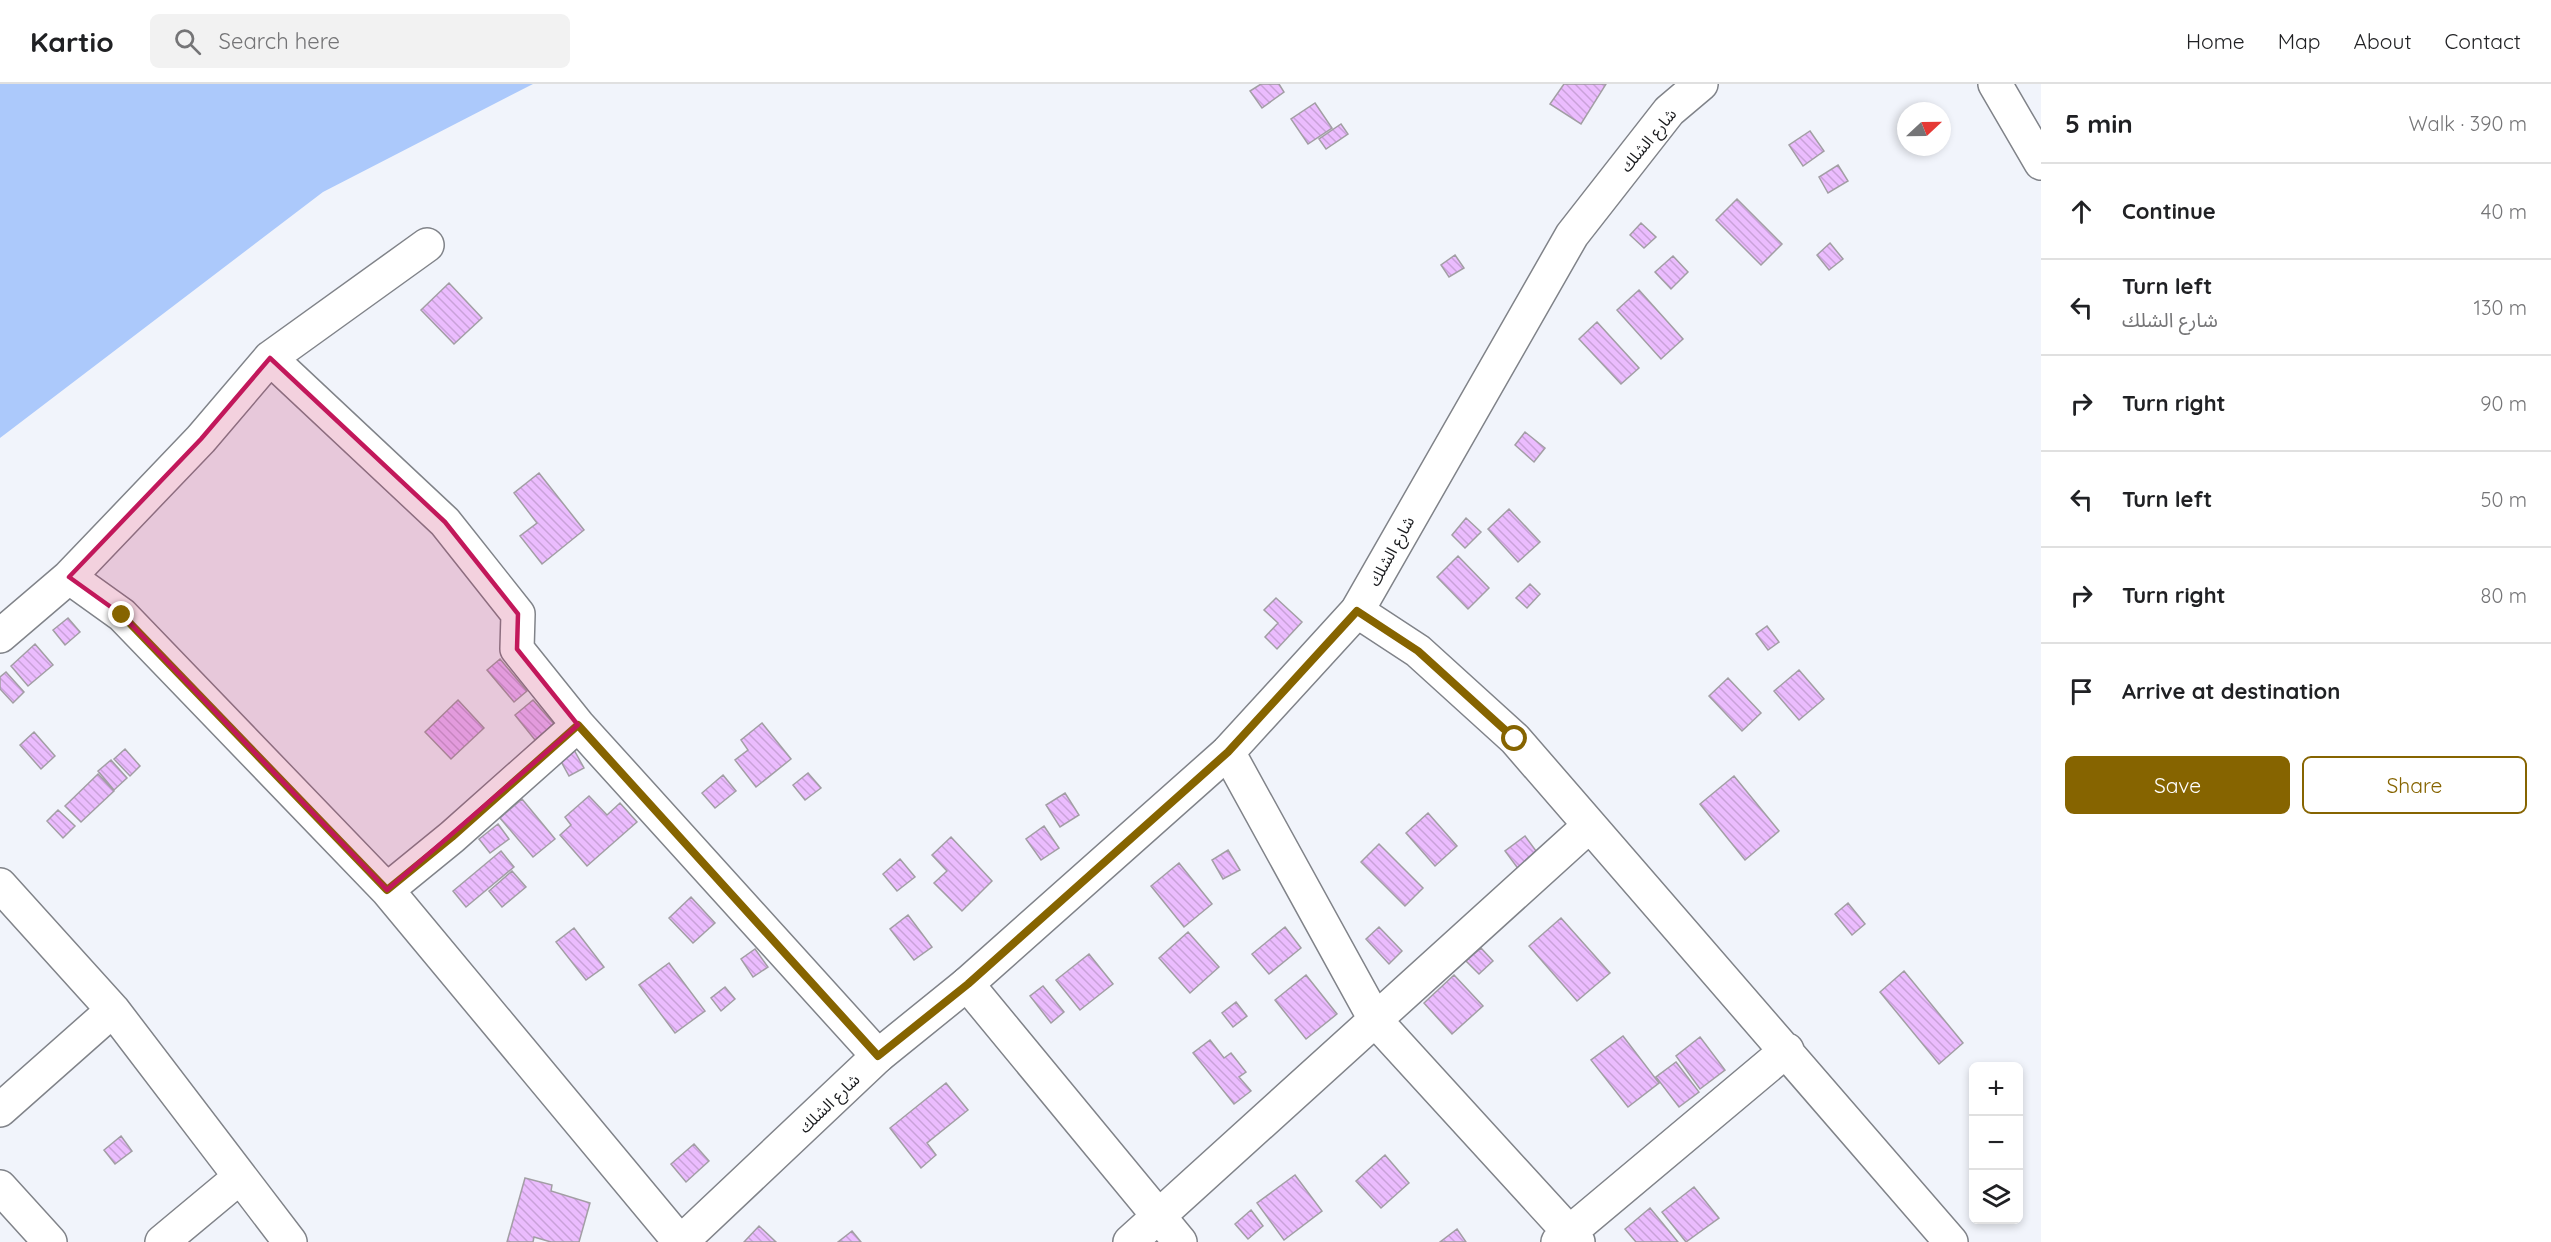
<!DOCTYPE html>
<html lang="en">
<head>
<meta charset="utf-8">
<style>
  :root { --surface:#fff; --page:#f2f2f2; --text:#202124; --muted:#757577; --line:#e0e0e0; --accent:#866400 }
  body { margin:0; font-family:Quicksand,"Noto Sans Arabic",sans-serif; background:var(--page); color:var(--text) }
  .controls { position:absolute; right:18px; bottom:18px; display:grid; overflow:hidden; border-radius:9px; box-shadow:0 3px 9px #0003 }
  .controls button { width:54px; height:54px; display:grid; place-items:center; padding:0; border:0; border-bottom:2px solid var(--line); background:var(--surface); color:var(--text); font:30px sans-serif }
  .compass { position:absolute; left:1897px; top:18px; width:54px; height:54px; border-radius:50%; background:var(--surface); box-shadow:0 3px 9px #0003; rotate:68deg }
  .stop { position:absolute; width:18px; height:18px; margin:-14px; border:4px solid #866400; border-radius:50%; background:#fff }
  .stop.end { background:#866400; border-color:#fff; box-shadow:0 2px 6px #0008 }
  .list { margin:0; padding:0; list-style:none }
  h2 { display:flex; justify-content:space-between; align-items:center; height:78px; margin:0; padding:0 24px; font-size:26px }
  h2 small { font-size:20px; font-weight:400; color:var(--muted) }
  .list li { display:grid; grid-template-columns:39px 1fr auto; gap:18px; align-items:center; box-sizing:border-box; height:96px; padding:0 24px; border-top:2px solid var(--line) }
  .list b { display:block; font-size:22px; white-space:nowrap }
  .list p { margin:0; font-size:20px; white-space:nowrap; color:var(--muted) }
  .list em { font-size:20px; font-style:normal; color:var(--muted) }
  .actions { display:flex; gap:12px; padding:18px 24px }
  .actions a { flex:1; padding:14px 0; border:2px solid var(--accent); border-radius:9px; text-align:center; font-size:21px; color:var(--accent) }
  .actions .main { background:var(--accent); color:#fff }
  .icon { flex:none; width:33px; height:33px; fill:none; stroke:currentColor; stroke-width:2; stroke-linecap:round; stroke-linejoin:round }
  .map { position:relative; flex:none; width:2041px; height:1158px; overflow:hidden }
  header { display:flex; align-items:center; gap:36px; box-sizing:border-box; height:84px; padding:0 30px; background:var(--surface); border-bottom:2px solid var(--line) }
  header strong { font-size:28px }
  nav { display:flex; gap:33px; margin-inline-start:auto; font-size:21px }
  .search { width:420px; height:54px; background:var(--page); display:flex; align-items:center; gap:15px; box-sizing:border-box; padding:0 21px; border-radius:9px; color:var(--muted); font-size:22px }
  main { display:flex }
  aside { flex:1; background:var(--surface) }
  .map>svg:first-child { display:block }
  .water { fill:#acc9fb }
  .building { fill:url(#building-back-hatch); stroke:#a29ea4; stroke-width:1.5 }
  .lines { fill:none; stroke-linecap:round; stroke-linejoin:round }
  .street-casing { stroke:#808389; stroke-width:36 }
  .secondary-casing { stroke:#808389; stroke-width:36 }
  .street { stroke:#fff; stroke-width:33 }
  .secondary { stroke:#fff; stroke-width:33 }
  .route { stroke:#866400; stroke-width:8 }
  .marked { fill:#c2185b; fill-opacity:0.2; stroke:#c2185b; stroke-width:4.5; stroke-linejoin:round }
  .labels { text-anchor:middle; stroke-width:4.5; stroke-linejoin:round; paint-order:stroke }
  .street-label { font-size:16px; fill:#1a1b1e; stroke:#fff }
</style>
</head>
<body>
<header>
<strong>Kartio</strong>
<div class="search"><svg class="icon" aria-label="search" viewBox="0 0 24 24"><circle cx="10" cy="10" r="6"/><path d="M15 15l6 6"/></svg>Search here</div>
<nav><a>Home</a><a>Map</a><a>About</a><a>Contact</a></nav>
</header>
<main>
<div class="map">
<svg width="2041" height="1158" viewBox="0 0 2041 1158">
  <defs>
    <pattern id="building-back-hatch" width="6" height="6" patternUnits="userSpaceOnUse" patternTransform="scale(1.5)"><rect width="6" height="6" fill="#ebbcfe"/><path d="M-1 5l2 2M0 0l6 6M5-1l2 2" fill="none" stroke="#c9a1d9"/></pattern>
  </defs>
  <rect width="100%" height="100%" fill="#f1f4fb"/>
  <!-- water -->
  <path class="water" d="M 0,0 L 533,0 L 323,108 L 0,354 Z"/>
  <!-- building -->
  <path class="building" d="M 1261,0 L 1279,0 L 1284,8 L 1262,24 L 1250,7 Z
    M 1564,0 L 1606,0 L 1581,40 L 1550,20 Z
    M 1315,19 L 1332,44 L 1308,60 L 1291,35 Z
    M 1341,40 L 1348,50 L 1326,65 L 1319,55 Z
    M 1810,47 L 1824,67 L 1803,82 L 1789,61 Z
    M 1838,81 L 1848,97 L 1828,109 L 1819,93 Z
    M 1737,115 L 1782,160 L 1761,181 L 1716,136 Z
    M 1641,139 L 1656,153 L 1644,164 L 1630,151 Z
    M 1830,159 L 1843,175 L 1829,186 L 1817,171 Z
    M 1455,171 L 1464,184 L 1449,193 L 1441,181 Z
    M 1673,172 L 1688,188 L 1671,205 L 1655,188 Z
    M 449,199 L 482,234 L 454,260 L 421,226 Z
    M 1639,206 L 1683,255 L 1661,275 L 1617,226 Z
    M 1597,238 L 1639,284 L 1621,300 L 1579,255 Z
    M 1525,348 L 1545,364 L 1534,378 L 1515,361 Z
    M 539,389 L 584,446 L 542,480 L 520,452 L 537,439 L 514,409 Z
    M 1509,425 L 1540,458 L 1518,478 L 1488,445 Z
    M 1466,434 L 1481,448 L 1465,464 L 1452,451 Z
    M 1458,472 L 1489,504 L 1468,525 L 1437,493 Z
    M 1530,500 L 1540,510 L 1527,524 L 1516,514 Z
    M 1276,514 L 1302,538 L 1277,565 L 1265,553 L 1278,539 L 1264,526 Z
    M 68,534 L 80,548 L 65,561 L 53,546 Z
    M 1767,542 L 1779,558 L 1768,566 L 1756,550 Z
    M 35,560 L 53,581 L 28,602 L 11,582 Z
    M 500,575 L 527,607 L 514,618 L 487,586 Z
    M 1799,586 L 1824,615 L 1799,636 L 1774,607 Z
    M 6,588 L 24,608 L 13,619 L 0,605 L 0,593 Z
    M 1728,594 L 1761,629 L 1742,647 L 1709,612 Z
    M 458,616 L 484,644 L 451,675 L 425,648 Z
    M 533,616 L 554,640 L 535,656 L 515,631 Z
    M 762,639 L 791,675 L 756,703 L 735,676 L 748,666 L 741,656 Z
    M 34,648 L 55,672 L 41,685 L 20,661 Z
    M 573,664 L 584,684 L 569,692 L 558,672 Z
    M 125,665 L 140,682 L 130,692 L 114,675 Z
    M 111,676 L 127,694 L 114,706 L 98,687 Z
    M 808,689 L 821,704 L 805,716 L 793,701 Z
    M 98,690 L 114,707 L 81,738 L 65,722 Z
    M 723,691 L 736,707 L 715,724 L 702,709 Z
    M 1734,692 L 1779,747 L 1745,776 L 1700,720 Z
    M 1065,709 L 1079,731 L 1060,743 L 1046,721 Z
    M 589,712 L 607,731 L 620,719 L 637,738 L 587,782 L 560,751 L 571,741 L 565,733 Z
    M 522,715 L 555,755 L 533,773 L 500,734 Z
    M 58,726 L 75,742 L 63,754 L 47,737 Z
    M 1428,729 L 1457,762 L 1435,782 L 1406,749 Z
    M 498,740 L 509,755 L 490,769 L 479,755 Z
    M 1044,742 L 1059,764 L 1041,776 L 1026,755 Z
    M 1525,752 L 1542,775 L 1522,790 L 1505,767 Z
    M 951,753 L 992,797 L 962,827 L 934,799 L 947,787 L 932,771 Z
    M 1379,760 L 1423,804 L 1405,822 L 1361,778 Z
    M 1228,766 L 1240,786 L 1223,795 L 1212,776 Z
    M 501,767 L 514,783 L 466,823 L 453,807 Z
    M 900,775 L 915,793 L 897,807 L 883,790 Z
    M 1179,779 L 1212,820 L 1184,843 L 1151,802 Z
    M 512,787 L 526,803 L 502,823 L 489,807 Z
    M 691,813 L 715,839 L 693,859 L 669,834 Z
    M 1848,819 L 1865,840 L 1852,851 L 1835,830 Z
    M 908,831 L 932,863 L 914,876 L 890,845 Z
    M 1561,834 L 1610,889 L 1577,917 L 1529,862 Z
    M 1285,843 L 1301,864 L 1269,890 L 1252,870 Z
    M 1379,843 L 1402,867 L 1389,880 L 1366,855 Z
    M 574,844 L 604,883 L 586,896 L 556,858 Z
    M 1188,848 L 1219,883 L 1190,909 L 1159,874 Z
    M 1481,864 L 1493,877 L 1479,890 L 1466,877 Z
    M 755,865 L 768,883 L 753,893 L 741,875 Z
    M 1089,870 L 1113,900 L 1080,926 L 1056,896 Z
    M 669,879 L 705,927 L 675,949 L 639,901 Z
    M 1904,887 L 1963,959 L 1939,980 L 1880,908 Z
    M 1306,891 L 1337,930 L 1306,955 L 1275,916 Z
    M 1454,891 L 1483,922 L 1452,950 L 1424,919 Z
    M 1043,902 L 1064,928 L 1051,939 L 1030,912 Z
    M 725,903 L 735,915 L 721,927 L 711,914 Z
    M 1236,918 L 1247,932 L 1233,943 L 1222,929 Z
    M 1623,952 L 1659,999 L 1628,1023 L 1591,976 Z
    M 1700,953 L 1725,986 L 1700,1005 L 1676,972 Z
    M 1210,956 L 1224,974 L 1231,969 L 1246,988 L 1239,993 L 1251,1007 L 1234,1020 L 1193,969 Z
    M 1676,978 L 1699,1008 L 1679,1023 L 1656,993 Z
    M 946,999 L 968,1026 L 927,1059 L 936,1071 L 921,1084 L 890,1044 Z
    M 121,1052 L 132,1067 L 115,1080 L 104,1066 Z
    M 694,1060 L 709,1077 L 686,1098 L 671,1080 Z
    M 1385,1071 L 1409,1099 L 1381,1124 L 1356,1097 Z
    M 1295,1091 L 1322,1127 L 1284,1156 L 1257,1119 Z
    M 525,1094 L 552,1101 L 551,1107 L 590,1119 L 579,1158 L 551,1158 L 534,1153 L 533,1158 L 507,1158 Z
    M 1694,1103 L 1719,1134 L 1686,1158 L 1662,1128 Z
    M 1650,1124 L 1678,1158 L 1636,1158 L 1625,1145 Z
    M 1251,1126 L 1263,1142 L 1248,1155 L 1235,1140 Z
    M 759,1142 L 776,1158 L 744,1158 Z
    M 1457,1145 L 1466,1158 L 1440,1158 Z
    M 852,1147 L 861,1158 L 838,1158 Z"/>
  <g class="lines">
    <!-- street casing -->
    <g class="street-casing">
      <path id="street" d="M 270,274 L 445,438 L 518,530 L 517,565 L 578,641 L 878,972
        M 69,493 L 201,355 L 270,274 L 427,161
        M 1357,527 L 1418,567 L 1515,655 L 1951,1158
        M 0,552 L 69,493 L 122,531 L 387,806 L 680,1158
        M 1228,668 L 1376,937 L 1578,1158
        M 0,801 L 113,926 L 290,1158
        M 387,806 L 452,753 L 578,641
        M 967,900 L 1180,1158
        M 0,1026 L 113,926
        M 0,1103 L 50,1158
        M 162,1158 L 240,1093
        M 1130,1158 L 1589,742
        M 1558,1158 L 1787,966"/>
    </g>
    <!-- secondary casing -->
    <g class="secondary-casing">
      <path id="secondary" d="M 1995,0 L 2041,79
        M 681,1158 L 878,972 L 967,900 L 1228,668 L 1357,527 L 1572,151 L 1669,27 L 1701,0"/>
    </g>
    <!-- street -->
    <use href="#street" class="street"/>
    <!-- secondary -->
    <use href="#secondary" class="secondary"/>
  </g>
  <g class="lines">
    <!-- route -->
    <path class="route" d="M 122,531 L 387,806 L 452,753 L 578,641 L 878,972 L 968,900 L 1228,668 L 1357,527 L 1418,567 L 1515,655"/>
  </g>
  <!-- marked area -->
  <path class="marked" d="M 270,274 L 445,438 L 518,530 L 517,565 L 578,641 L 387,806 L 122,531 L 69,493 L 201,355 Z"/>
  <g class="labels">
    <!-- street labels -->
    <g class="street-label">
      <text transform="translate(1648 56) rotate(-50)" y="6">شارع الشلك</text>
      <text transform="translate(1391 467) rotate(-61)" y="6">شارع الشلك</text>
      <text transform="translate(829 1019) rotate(-44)" y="6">شارع الشلك</text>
    </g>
  </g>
</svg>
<div class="controls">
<button>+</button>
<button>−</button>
<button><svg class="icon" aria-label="layers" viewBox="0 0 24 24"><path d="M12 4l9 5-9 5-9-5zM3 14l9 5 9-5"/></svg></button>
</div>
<svg class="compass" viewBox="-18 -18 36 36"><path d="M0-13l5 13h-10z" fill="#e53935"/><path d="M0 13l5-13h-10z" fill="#757577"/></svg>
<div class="stop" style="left:1515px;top:655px"></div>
<div class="stop end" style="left:122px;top:531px"></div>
</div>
<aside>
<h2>5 min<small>Walk · 390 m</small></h2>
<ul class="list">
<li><svg class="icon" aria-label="ahead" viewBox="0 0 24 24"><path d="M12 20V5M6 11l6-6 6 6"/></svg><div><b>Continue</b></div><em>40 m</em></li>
<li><svg class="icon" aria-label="left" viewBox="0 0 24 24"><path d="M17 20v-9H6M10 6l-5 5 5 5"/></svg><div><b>Turn left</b><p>شارع الشلك</p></div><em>130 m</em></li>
<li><svg class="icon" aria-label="right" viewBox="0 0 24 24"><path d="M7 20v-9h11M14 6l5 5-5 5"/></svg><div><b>Turn right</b></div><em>90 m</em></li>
<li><svg class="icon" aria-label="left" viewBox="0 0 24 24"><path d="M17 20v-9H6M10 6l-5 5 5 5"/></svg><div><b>Turn left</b></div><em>50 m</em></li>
<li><svg class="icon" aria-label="right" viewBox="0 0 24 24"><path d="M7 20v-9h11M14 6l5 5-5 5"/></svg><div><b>Turn right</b></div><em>80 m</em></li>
<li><svg class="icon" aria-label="arrive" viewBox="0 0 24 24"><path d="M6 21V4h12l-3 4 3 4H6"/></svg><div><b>Arrive at destination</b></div></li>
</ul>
<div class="actions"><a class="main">Save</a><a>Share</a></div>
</aside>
</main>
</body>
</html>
